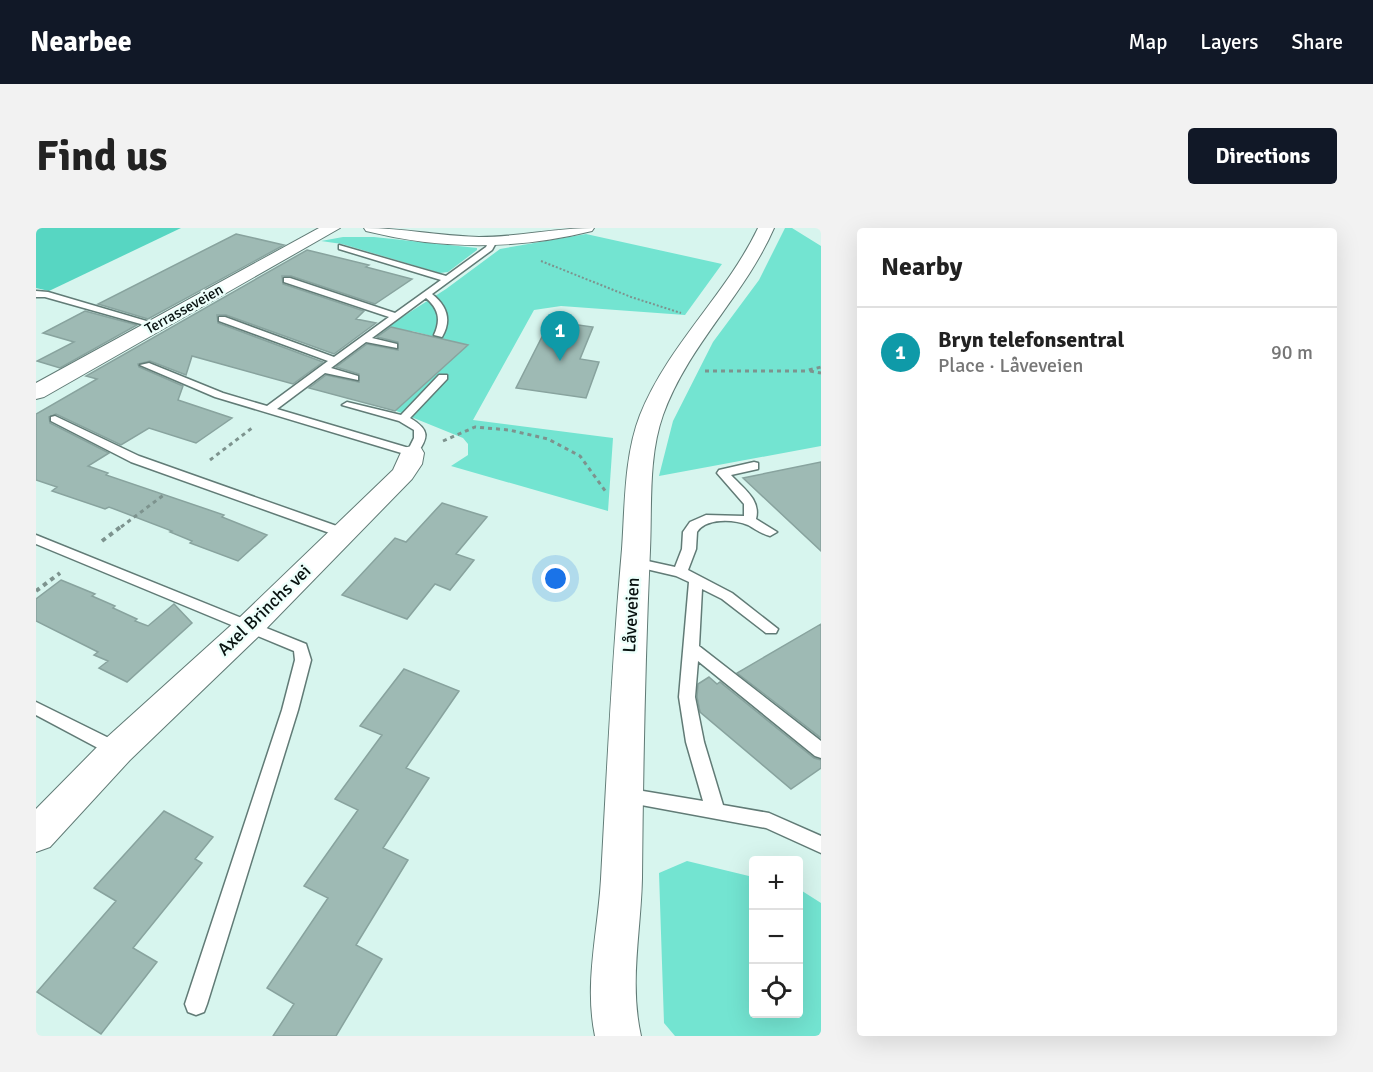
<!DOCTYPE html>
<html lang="en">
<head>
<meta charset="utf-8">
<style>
  :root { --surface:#fff; --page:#f2f2f2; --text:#222; --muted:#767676; --line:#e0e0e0; --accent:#111827 }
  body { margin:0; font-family:Signika,sans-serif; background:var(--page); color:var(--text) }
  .controls { position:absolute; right:18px; bottom:18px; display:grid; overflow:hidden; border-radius:6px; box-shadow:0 6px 24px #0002 }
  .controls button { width:54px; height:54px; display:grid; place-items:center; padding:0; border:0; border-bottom:2px solid var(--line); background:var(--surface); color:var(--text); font:30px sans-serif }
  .you { position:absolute; left:520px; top:351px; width:21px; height:21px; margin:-15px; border:4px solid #fff; border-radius:50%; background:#1a73e8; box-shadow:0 0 0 9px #1a73e833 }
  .badge { display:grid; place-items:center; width:39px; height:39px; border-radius:50%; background:var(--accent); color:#fff; font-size:20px; font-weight:700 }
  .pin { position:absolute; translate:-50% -50px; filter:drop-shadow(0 2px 3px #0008) }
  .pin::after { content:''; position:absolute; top:32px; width:21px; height:18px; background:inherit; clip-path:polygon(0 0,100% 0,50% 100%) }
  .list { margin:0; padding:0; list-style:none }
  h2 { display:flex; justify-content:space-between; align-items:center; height:78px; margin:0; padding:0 24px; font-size:26px }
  h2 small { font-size:20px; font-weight:400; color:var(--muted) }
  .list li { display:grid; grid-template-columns:39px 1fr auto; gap:18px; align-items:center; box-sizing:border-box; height:90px; padding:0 24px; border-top:2px solid var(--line) }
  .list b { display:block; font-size:22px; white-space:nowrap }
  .list p { margin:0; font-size:20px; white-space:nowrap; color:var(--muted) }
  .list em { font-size:20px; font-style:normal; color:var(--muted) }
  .icon { flex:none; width:33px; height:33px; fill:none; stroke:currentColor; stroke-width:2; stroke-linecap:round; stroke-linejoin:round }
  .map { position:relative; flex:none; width:785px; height:808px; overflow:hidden; border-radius:6px }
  header { display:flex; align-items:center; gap:36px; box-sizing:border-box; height:84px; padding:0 30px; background:var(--accent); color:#fff }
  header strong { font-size:28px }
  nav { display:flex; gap:33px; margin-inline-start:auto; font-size:21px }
  .intro { display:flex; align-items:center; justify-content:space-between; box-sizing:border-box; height:144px; padding:0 36px }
  h1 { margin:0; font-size:42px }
  .button { padding:15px 27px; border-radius:6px; background:var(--accent); color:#fff; font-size:21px; font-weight:700 }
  main { display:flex; gap:36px; padding:0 36px }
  aside { flex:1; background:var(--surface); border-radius:6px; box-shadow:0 6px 24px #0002 }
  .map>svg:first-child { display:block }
  .green { fill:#73e4d1 }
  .forest { fill:#57d6c2 }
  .building { fill:#9ebab4; stroke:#88a39e; stroke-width:1.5 }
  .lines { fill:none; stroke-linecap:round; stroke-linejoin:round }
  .lane-casing { stroke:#617b76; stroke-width:3 }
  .street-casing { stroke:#617b76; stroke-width:2 }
  .path-far2 { stroke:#7d938e; stroke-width:2; stroke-dasharray:2 2; stroke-linecap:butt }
  .path-far1 { stroke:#7d938e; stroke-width:3; stroke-dasharray:4 4; stroke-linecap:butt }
  .path { stroke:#7d938e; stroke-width:4; stroke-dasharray:4.5 4.5; stroke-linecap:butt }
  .lane { fill:#fff; fill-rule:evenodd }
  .street { fill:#fff; fill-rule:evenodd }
  .labels { text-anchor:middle; stroke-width:5; stroke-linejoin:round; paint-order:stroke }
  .far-street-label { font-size:15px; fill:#081210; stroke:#edfffb }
  .street-label { font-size:18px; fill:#081210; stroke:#edfffb }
</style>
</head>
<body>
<header>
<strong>Nearbee</strong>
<nav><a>Map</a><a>Layers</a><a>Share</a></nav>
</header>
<div class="intro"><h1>Find us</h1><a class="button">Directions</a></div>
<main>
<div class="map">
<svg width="785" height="808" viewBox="0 0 785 808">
  <rect width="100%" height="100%" fill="#d7f5ee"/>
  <!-- green -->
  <path class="green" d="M 749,0 L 756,0 L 785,18 L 785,218 L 623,248 L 637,193 L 677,114 L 723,52 Z
    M 550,6 L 686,36 L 649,87 L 525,78 L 498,82 L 437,192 L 577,210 L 572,283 L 415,238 L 432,227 L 432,216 L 427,210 L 358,182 L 431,117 L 376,103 L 361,115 L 341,109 L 360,93 L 410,61 L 464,21 Z
    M 307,9 L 338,9 L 441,20 L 441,22 L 412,44 L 404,45 L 306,16 L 285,13 Z
    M 651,633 L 717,649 L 718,786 L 762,786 L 763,661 L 785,675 L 785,808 L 639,808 L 628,795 L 623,645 Z"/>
  <!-- forest -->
  <path class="forest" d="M 0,0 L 145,0 L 13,63 L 0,60 Z"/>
  <!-- building -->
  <path class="building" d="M 200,6 L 248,17 L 112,91 L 62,76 Z
    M 271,22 L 333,37 L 330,39 L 376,51 L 339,76 L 255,48 L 246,48 L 247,56 L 328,83 L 320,91 L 340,95 L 298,126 L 190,87 L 181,87 L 182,95 L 287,134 L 257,156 L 156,128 L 150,147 L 114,133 L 102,136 L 103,139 L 147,158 L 142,172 L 196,190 L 160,215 L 113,200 L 85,217 L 20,186 L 13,189 L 14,195 L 73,225 L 52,238 L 72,245 L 70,247 L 188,287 L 186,289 L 231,307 L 202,333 L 154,315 L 156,313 L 134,304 L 136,303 L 73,279 L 69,281 L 16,263 L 21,259 L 0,252 L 0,186 L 61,151 L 50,148 Z
    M 49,83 L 101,97 L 24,140 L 1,133 L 38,114 L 7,105 Z
    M 514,93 L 557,99 L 544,131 L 563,134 L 550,170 L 480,160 Z
    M 355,99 L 432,117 L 359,183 L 273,160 L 290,147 L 323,154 L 323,146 L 300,139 L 331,116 L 362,122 L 362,114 L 341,109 Z
    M 785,234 L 785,323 L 707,250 Z
    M 406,275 L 451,289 L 420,326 L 438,332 L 414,362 L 399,356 L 371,391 L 306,367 L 359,310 L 370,314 Z
    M 25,352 L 59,366 L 56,368 L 79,378 L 77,380 L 101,391 L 99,393 L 112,398 L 138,376 L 156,395 L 91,454 L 63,440 L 72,433 L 58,427 L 62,424 L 0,393 L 0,371 Z
    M 785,396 L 785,510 L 701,445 Z
    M 368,441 L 423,463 L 370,540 L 393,550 L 347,620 L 372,632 L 320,717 L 346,731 L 300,808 L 237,808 L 258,776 L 231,760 L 292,670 L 268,658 L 322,582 L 299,571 L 346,507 L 324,498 Z
    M 673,449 L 681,456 L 684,454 L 778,530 L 785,532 L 785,540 L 755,561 L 664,484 L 661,469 L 662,456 Z
    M 128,583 L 177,609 L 159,631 L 166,635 L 97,720 L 121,734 L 65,806 L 1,764 L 80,673 L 58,660 Z"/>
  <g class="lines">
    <!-- lane casing -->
    <g class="lane-casing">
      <path id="lane" d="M 454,11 L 461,13 L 456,22 L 396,66 C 411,78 416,92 406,109 L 398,107 C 405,92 403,81 390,70 L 336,110 L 361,116 L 361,120 L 330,114 L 295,140 L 322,148 L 322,152 L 289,145 L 241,181 L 373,220 L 378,210 L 378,202 L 363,193 L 306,177 L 311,174 L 365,187 L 403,147 L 411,147 L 411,151 L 374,190 C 394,202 393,209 380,227 L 372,227 L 179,169 L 104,137 L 113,135 L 187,165 L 231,178 L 292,133 L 183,93 L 183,89 L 189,89 L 298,129 L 353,89 L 248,54 L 248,50 L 254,50 L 359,85 L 405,52 L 303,21 L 303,17 L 410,48 L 450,19 Z
        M 0,63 L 12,64 L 124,97 L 119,100 L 9,69 L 0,69 Z
        M 19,188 L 103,228 L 312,302 L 314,305 L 312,308 L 302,308 L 95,234 L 15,193 L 15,189 Z
        M 718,234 L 722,235 L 722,241 L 695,247 C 708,261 725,272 720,291 L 741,304 L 734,308 C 726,306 719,301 712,297 C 697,291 670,290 661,304 L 660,321 L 652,342 L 696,365 L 742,401 L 740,405 L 730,405 L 686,371 L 666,361 L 663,418 L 785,513 L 785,530 L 779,528 L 662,433 L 659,469 L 668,514 L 687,577 L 733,585 L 785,608 L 785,625 L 730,600 L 589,574 L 583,572 L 580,567 L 583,562 L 589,560 L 667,573 L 650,514 L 643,469 L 653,354 L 640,348 L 593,337 L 591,334 L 598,330 L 639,339 L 646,321 L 647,304 L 654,294 L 670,287 L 708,288 L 708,276 L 681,245 L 683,242 Z
        M 0,307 L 270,416 L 275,432 L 262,482 L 171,776 L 168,784 L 160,787 L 152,784 L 149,776 L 246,482 L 259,432 L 258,423 L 0,316 Z
        M 0,474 L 87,517 L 90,522 L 87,527 L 81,529 L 75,527 L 0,487 Z"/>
    </g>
    <!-- street casing -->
    <g class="street-casing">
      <path id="street" d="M 283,0 L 304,0 L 8,169 L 0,171 L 0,155 Z
        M 328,0 C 367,0 404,8 443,9 C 482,9 519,0 558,0 L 556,3 C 480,22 406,22 330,3 Z
        M 722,0 L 738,0 C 709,67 652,117 627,187 C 612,229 616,279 614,322 C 609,432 607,541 606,650 C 605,703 593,755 605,808 L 559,808 C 548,755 562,704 565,651 C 571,541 576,431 586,321 C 589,278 588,228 604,187 C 632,117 690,67 722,0 Z
        M 376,218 L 385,220 L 388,225 L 386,236 L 376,251 L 224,407 L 94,532 L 14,619 L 0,624 L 0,581 L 68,512 L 202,391 L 357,242 L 367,220 Z"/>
    </g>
    <!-- path-far2 -->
    <path class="path-far2" d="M 505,33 L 595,69 L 645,85"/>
    <!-- path-far1 -->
    <path class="path-far1" d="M 669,143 L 769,143 L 785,139
      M 774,143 L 785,145
      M 407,213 L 439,199 L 473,202 L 512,211 L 544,228 L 570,264
      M 174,232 L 216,200
      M 85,299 L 129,266"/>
    <!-- path -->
    <path class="path" d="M 66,313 L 87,297
      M 0,363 L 24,345"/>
    <!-- lane -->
    <use href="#lane" class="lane"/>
    <!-- street -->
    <use href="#street" class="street"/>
  </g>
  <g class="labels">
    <!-- far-street labels -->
    <g class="far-street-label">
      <text transform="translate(148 81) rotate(-29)" y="5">Terrasseveien</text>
    </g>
    <!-- street labels -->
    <g class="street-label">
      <text transform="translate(228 382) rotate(-44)" y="6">Axel Brinchs vei</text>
      <text transform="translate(595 387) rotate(-87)" y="6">Låveveien</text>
    </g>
  </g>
</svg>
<div class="controls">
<button>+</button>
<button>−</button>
<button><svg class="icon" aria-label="locate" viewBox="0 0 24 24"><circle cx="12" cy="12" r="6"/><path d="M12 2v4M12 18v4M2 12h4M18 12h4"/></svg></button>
</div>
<div class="you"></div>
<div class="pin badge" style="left:524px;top:133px;background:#0f9aa8">1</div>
</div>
<aside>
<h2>Nearby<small></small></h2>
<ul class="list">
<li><span class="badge" style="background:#0f9aa8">1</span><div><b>Bryn telefonsentral</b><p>Place · Låveveien</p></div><em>90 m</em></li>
</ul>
</aside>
</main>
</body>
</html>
